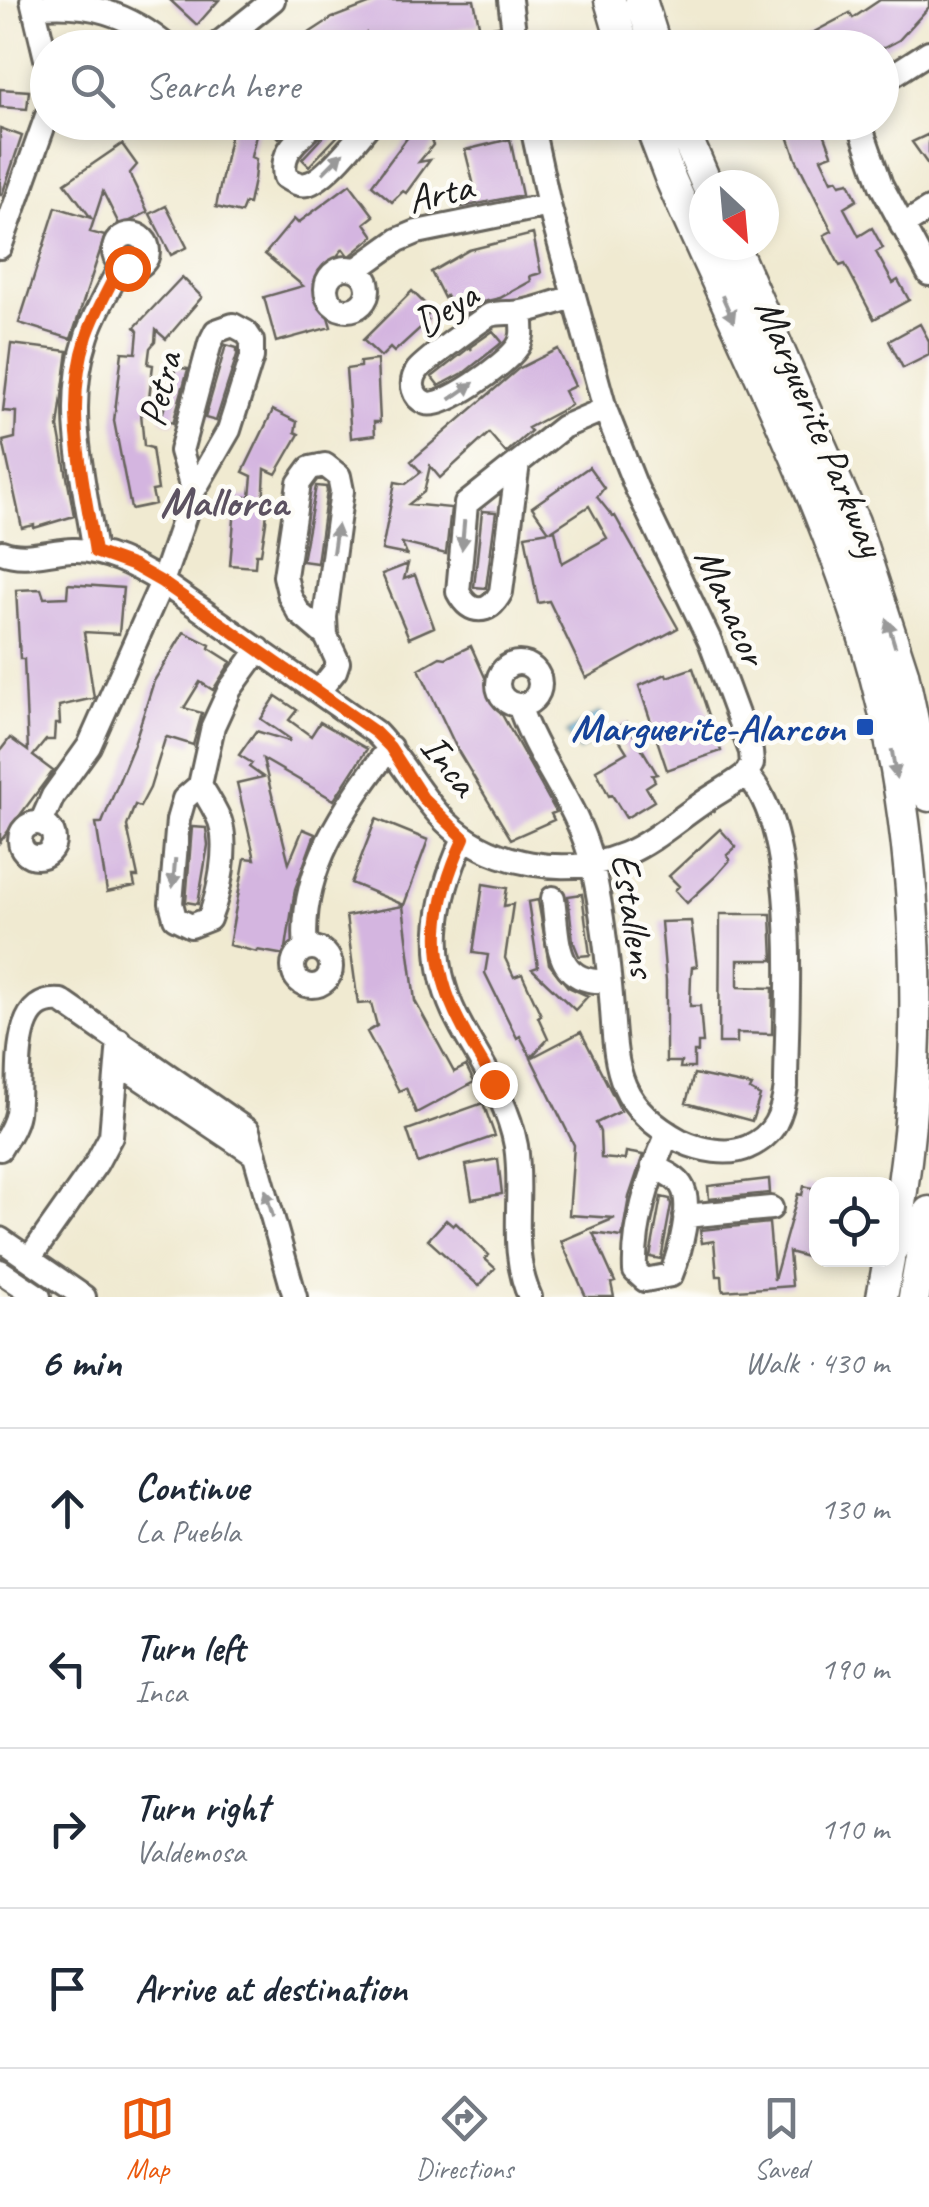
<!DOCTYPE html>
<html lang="en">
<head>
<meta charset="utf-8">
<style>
  :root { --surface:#fff; --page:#f6f6f7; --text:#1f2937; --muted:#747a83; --line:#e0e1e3; --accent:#ea580c }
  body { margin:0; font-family:Caveat,sans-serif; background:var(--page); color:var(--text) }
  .controls { position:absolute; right:30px; bottom:30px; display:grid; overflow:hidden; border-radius:20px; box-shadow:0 5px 15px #0003 }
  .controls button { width:90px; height:90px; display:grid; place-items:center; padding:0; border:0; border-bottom:2px solid var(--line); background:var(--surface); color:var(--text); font:50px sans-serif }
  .compass { position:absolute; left:689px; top:170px; width:90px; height:90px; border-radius:50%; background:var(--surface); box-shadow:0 5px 15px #0003; rotate:154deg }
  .stop { position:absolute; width:30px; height:30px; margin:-22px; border:8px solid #ea580c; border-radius:50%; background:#fff }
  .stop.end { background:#ea580c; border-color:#fff; box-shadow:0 2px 10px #0008 }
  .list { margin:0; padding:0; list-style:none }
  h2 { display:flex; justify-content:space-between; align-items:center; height:130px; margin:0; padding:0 40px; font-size:42px }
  h2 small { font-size:32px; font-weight:400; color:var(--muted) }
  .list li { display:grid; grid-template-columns:65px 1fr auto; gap:30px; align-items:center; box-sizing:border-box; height:160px; padding:0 40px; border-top:2px solid var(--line) }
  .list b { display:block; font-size:38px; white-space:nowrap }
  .list p { margin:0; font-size:32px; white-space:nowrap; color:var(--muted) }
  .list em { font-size:32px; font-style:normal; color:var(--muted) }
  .icon { flex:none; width:55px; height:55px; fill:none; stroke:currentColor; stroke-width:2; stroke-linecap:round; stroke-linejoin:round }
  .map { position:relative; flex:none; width:929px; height:1297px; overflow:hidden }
  .search { position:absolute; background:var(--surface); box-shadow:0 5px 15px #0003; left:30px; right:30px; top:30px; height:110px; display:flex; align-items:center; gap:25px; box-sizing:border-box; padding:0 35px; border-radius:55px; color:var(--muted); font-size:38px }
  .sheet { height:770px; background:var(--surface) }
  nav { display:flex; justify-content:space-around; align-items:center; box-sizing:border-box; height:140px; border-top:2px solid var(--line); background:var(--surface); font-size:28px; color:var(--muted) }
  nav a { display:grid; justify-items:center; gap:5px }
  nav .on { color:var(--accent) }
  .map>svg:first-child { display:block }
  .water { fill:#6dc1e9; stroke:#446e82; stroke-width:2.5 }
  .building { fill:#d4b5e0; fill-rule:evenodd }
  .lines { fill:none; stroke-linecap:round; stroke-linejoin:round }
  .minor-casing { stroke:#66645b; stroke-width:28 }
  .major-casing { stroke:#66645b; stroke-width:35 }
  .minor { stroke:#fff; stroke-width:22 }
  .major { stroke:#fff; stroke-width:30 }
  .oneway { fill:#999 }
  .route { stroke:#ea580c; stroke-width:12 }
  .transit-dot { fill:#1a4fb4; stroke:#fdfcf7; stroke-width:4 }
  .labels { text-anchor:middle; stroke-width:9; stroke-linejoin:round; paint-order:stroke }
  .street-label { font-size:40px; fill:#1c1c1c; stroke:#fdfcf7 }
  .transit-label { font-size:40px; font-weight:bold; fill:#164399; stroke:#fdfcf7; text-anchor:end }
  .neighbourhood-label { font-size:42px; font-weight:bold; fill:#5c5261; stroke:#fdfcf7 }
</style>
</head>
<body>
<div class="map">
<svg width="929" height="1297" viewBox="0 0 929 1297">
  <rect width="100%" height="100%" fill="#fdfcf7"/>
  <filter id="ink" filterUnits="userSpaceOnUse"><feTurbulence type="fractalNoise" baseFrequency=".01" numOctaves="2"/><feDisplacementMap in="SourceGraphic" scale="20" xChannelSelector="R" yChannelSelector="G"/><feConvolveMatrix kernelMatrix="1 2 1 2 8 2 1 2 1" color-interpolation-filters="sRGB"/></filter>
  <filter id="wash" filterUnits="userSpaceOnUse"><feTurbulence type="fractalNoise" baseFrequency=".0048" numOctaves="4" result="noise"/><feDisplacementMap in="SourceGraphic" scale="40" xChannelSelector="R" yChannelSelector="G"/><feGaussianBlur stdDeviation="2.25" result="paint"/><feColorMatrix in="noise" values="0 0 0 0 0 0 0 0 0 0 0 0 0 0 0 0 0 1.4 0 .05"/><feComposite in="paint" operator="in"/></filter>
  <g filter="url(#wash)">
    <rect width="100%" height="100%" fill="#f0ead1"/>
    <!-- water -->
    <path class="water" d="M 600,712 L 609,731 L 579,751 L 567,733 Z"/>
    <g id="blocks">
      <!-- building -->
      <path class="building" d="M 170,0 L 219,0 L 197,25 Z
        M 379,0 L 474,0 L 479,25 L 443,33 L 405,48 L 372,48 L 366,33 L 345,48 L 286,48 L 332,18 Z
        M 880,0 L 929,0 L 929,7 L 899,40 L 884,48 L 784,48 L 850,13 L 853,18 Z
        M 0,89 L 29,91 L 27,109 L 0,107 Z
        M 233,122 L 259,122 L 251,157 L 256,159 L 254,180 L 249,204 L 245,203 L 241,213 L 216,207 Z
        M 264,122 L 294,122 L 279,138 Z
        M 331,122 L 351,122 L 309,166 L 302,159 L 327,132 Z
        M 419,122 L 456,122 L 430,137 L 433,145 L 419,162 L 430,160 L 406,193 L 403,191 L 392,202 L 372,185 Z
        M 807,122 L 820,122 L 832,154 L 821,158 L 832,181 L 837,179 L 840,184 L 849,182 L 857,200 L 844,208 L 859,236 L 872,228 L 883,248 L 876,252 L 893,283 L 898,280 L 909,300 L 874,319 L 845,264 L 840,266 L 824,235 L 832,231 L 796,159 L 786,130 Z
        M 0,128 L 22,136 L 2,195 L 0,195 Z
        M 929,134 L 929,166 L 912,142 Z
        M 510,139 L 522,195 L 462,207 L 458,190 L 474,186 L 465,150 Z
        M 122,144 L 137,165 L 130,173 L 131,177 L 148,212 L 120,226 L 103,192 L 90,232 L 105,236 L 71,339 L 19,323 L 56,207 L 91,218 L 65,183 Z
        M 350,184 L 374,216 L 365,223 L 374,236 L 349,257 L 343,249 L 317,280 L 331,327 L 276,342 L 264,297 L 303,286 L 265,254 L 294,219 L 298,223 Z
        M 166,206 L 187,247 L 171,255 L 150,214 Z
        M 533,234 L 541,273 L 530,276 L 531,281 L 500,298 L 483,302 L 459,318 L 446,296 L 444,298 L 431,272 L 469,250 Z
        M 182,277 L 202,297 L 166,339 L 156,330 L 155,342 L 150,348 L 148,364 L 153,365 L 147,415 L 141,413 L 144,446 L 152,448 L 158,490 L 152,491 L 155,504 L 131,509 L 114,421 L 122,352 L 136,353 L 138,331 L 135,327 Z
        M 412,291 L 432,311 L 425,318 L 428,321 L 394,352 L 390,348 L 381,357 L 363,340 Z
        M 920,324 L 929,341 L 929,355 L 903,368 L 889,341 Z
        M 493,331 L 502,342 L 499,345 L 465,372 L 439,386 L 432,377 L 470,347 L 472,350 L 470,347 Z
        M 11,344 L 68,351 L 58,427 L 74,516 L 34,528 L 34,525 L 22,528 L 3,441 L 15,438 L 16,412 L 3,411 Z
        M 226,345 L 237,348 L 237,355 L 216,421 L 205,418 Z
        M 558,349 L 575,386 L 564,391 L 571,405 L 528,428 L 531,431 L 506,453 L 489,433 L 440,478 L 430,466 L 424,492 L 409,504 L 451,508 L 446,554 L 402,543 L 407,555 L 382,550 L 395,482 L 406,484 L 421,472 L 411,461 L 518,369 Z
        M 377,360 L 380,422 L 374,422 L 375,435 L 351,438 L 346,369 L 360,367 L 360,362 Z
        M 176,367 L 188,369 L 173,423 L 161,419 Z
        M 273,410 L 297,422 L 295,432 L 299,434 L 276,474 L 265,469 L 263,508 L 267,508 L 266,522 L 261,554 L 256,554 L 255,567 L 230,565 L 236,497 L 250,497 L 252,476 L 243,472 Z
        M 589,467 L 604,488 L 597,497 L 613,517 L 615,516 L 678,628 L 586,678 L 549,601 L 538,603 L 525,535 L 549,531 L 532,507 ZM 589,506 L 607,538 L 562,563 L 555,530 L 551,531 Z
        M 316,486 L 326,487 L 327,491 L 317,563 L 302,561 Z
        M 482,511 L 496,512 L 486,588 L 474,587 Z
        M 408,564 L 404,579 L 415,575 L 434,627 L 409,638 L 382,574 Z
        M 68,584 L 123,588 L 119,634 L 84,632 L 94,698 L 59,706 L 60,724 L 55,724 L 54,740 L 46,740 L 33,756 L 53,771 L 0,842 L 0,751 L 10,738 L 28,751 L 24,659 L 20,659 L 16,590 L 41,589 L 44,598 L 67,597 Z
        M 184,632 L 210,645 L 209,648 L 231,662 L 213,690 L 200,682 L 184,708 L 202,713 L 193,745 L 167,737 L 165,739 L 150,788 L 140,807 L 135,805 L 127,826 L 138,877 L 133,877 L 135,886 L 107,892 L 96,823 L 102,823 L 134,744 L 154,681 Z
        M 471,646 L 500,711 L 556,812 L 551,814 L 554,820 L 511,839 L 458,751 L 419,669 L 440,657 L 446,658 Z
        M 693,668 L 721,751 L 667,770 L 639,686 L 666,674 L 667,677 Z
        M 276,696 L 297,710 L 289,720 L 311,736 L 320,722 L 367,749 L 334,800 L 263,759 L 289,863 L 303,829 L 315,834 L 295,889 L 285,955 L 257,950 L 257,952 L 229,945 L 245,858 L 255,859 L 237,783 L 263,777 L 249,767 L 252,763 L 239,755 L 256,731 L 289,741 L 290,739 L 261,719 Z
        M 626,722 L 657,774 L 652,775 L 655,781 L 646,787 L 654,801 L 626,818 L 612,795 L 609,796 L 596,770 L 627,752 L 613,730 Z
        M 376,819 L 428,840 L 404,905 L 351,883 Z
        M 192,827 L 206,828 L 208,845 L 198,904 L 186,902 Z
        M 720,829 L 736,847 L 727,855 L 730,860 L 716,876 L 687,903 L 675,890 L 679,886 L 669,876 Z
        M 483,884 L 507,888 L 504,906 L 513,904 L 505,958 L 514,977 L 522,974 L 541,1015 L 538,1017 L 548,1039 L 531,1057 L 520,1036 L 517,1038 L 485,973 L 488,955 L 473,953 Z
        M 582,894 L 590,955 L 579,956 L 573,941 L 568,896 Z
        M 538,900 L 549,964 L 568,987 L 588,996 L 575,1010 L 532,969 L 538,967 L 528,902 Z
        M 403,906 L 415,1001 L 454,1072 L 466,1066 L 474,1082 L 416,1113 L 406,1088 L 399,1091 L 367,1032 L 377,1026 L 371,1003 L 358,1004 L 346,916 Z
        M 720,914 L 771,914 L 773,960 L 738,960 L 738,987 L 773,988 L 772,1034 L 737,1033 L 737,1043 L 719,1043 Z
        M 691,921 L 697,966 L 692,967 L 691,976 L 690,1006 L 700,1006 L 703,1043 L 698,1043 L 698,1052 L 694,1052 L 694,1068 L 680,1068 L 681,1062 L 666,1062 L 666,981 L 661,922 Z
        M 581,1032 L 621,1111 L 596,1123 L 600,1132 L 601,1158 L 625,1160 L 626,1152 L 643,1155 L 629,1197 L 622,1237 L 593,1233 L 615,1282 L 611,1283 L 614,1297 L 586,1297 L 561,1241 L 615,1218 L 569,1215 L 574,1145 L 531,1058 Z
        M 694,1074 L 752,1086 L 750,1090 L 760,1096 L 752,1121 L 686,1103 Z
        M 483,1103 L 495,1136 L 418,1163 L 407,1130 Z
        M 498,1159 L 502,1194 L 472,1199 L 466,1165 Z
        M 769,1179 L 770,1193 L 709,1199 L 708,1186 Z
        M 804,1186 L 816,1189 L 814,1259 L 789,1252 L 792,1286 L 723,1291 L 722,1276 L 717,1276 L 714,1241 L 702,1243 L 700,1230 L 769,1223 L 774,1280 L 798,1194 L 802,1195 Z
        M 661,1197 L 670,1199 L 671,1205 L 661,1259 L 650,1257 Z
        M 446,1220 L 453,1226 L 456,1223 L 489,1255 L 485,1259 L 495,1268 L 479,1286 L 428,1240 Z"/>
    </g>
  </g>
  <g filter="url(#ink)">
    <use href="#blocks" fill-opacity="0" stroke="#66645b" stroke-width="2.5"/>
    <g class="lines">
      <!-- minor casing -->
      <g class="minor-casing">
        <path id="minor" d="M 32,0 L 48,67
          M 510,0 L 516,48
          M 34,7 C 88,1 128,13 169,48
          M 213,48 L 273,0
          M 452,48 L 513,36
          M 882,82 L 929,52
          M 316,122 C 298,140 280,150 285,177 C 292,181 299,186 307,184 C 325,180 359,137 371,122
          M 859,122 L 881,185 L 929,274
          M 902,226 L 929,209
          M114 251a17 17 0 1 1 34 0a17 17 0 1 1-34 0Z
          M 0,247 L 48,113
          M326 289a21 21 0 1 1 42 0a21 21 0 1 1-42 0Z
          M 356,270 L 398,240 L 417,232 L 549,205
          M 521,312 C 522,325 525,339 516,349 C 505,364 443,410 426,403 C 413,398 409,383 417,371 C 421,364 482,319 490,315 C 500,312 511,314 521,312 C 538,309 556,302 573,297
          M 518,463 L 501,592 C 489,615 470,615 458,592 L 466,504 L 563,427 L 605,409
          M 2,552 C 25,561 48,551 73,550 C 104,549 136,566 162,582 L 375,732 C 402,759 418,795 446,822 C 491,866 567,878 625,854 C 653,842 676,821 701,804 C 716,793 733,785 746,774
          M 95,552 C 84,480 63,408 87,336 C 95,311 110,288 121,265
          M498 684a21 21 0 1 1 42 0a21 21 0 1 1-42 0Z
          M 319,691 L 335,671 L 338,662 L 326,636 L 299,613 L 290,597 L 285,576 L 299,483 L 310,468 L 325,465 L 339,476 L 342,491 L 325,617 L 326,636
          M 519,705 C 537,761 579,805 592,864 C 601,903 606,945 610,985 C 617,1057 608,1102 681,1141 C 700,1150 729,1156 748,1147 C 775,1135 782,1115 786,1087 C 786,1009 802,830 746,774 L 752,764 L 751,752 L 710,641 L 636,487 L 605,409 L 549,205 L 531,122
          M 200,785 C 207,796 215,809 220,821 C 229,848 219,894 209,919 L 191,926 L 175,918 L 171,903 L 178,820 L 184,799 L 200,785 L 213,726 L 230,689 L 259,649
          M20 840a17 17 0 1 1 34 0a17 17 0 1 1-34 0Z
          M 41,823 L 53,796 L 89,746 L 162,582 L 193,492 L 229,430 L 252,357 L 252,341 L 246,332 L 233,325 L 216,331 L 210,343 L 181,451 L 193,492
          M 464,838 C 434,903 425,963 462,1028 C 483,1066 508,1102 516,1146 C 524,1196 508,1249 530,1297
          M 553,898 C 559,941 553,985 609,981
          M293 967a19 19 0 1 1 38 0a19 19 0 1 1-38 0Z
          M 306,949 C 298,871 345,807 390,747
          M 118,1063 L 255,1155
          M 0,1149 C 7,1137 15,1126 17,1113 C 22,1080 8,995 61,1001 L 248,1131 L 295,1297
          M 653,1166 C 663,1172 675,1176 681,1185 C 694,1203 679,1255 671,1275 L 645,1280 L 635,1271 C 633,1226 650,1174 668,1133
          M 685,1216 L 771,1208
          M 0,1239 L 84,1297
          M 29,1259 L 96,1164 L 111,1136 L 119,1040
          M 0,1271 L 39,1297"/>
      </g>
      <!-- major casing -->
      <g class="major-casing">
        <path id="major" d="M 610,0 L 624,48
          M 641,0 L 656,48
          M 649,122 L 671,180 C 738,332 819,489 867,648 C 923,832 929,1061 892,1249
          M 680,122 L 707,185
          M 733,245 L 854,522 L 903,673 L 929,796
          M 882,1297 L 889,1260
          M 914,1297 L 929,1212"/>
      </g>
      <!-- minor -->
      <use href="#minor" class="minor"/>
      <!-- major -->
      <use href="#major" class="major"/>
    </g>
    <!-- one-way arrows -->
    <defs><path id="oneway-solid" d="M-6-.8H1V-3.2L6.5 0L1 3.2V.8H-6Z" transform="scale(2.5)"/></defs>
    <g class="oneway">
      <use href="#oneway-solid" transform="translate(333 163) rotate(-45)"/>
      <use href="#oneway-solid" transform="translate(728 309) rotate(66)"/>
      <use href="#oneway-solid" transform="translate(462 391) rotate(-35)"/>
      <use href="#oneway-solid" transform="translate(463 535) rotate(95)"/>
      <use href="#oneway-solid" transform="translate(335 539) rotate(-82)"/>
      <use href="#oneway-solid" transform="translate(891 633) rotate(-107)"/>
      <use href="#oneway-solid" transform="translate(894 764) rotate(81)"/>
      <use href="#oneway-solid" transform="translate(174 873) rotate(95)"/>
      <use href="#oneway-solid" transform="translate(269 1203) rotate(-106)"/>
    </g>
  </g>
  <g class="lines" filter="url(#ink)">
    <!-- route -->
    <path class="route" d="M 127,268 L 120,264 C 110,288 95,311 87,336 C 63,408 84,480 95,552 L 134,566 L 162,582 L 375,732 L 390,747 L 423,798 L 464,838 C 434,903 426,957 460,1023 C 470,1044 484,1063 494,1084"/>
  </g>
  <!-- markers -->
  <rect class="transit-dot" x="855" y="717" width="20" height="20" rx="5"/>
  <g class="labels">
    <!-- street labels -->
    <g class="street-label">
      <text transform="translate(440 192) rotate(-13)" y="14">Arta</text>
      <text transform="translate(445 308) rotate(-32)" y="14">Deya</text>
      <text transform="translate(159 389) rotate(-76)" y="14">Petra</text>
      <text transform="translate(821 427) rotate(67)" y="14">Marguerite Parkway</text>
      <text transform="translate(732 606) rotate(66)" y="14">Manacor</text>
      <text transform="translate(450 764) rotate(52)" y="14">Inca</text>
      <text transform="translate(635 915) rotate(81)" y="14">Estallens</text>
    </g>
    <!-- transit labels -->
    <g class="transit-label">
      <text x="845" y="741">Marguerite-Alarcon</text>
    </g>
    <!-- neighbourhood labels -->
    <g class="neighbourhood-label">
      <text x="224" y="516">Mallorca</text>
    </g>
  </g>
</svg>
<div class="controls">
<button><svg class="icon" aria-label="locate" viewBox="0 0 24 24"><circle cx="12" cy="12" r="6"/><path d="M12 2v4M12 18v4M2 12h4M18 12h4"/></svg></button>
</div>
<svg class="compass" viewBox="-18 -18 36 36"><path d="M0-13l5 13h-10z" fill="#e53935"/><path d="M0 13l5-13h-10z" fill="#747a83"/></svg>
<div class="stop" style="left:127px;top:268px"></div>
<div class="stop end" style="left:494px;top:1084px"></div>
<div class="search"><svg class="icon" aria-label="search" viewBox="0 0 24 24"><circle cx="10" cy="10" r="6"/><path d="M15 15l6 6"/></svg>Search here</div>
</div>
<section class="sheet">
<h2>6 min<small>Walk · 430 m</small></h2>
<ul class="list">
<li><svg class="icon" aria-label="ahead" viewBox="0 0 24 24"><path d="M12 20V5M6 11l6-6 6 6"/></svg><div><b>Continue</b><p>La Puebla</p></div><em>130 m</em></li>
<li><svg class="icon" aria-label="left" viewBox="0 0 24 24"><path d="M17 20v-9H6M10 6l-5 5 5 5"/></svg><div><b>Turn left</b><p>Inca</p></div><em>190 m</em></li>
<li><svg class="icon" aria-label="right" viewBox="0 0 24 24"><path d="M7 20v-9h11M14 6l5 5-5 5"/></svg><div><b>Turn right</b><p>Valdemosa</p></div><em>110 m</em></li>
<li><svg class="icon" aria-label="arrive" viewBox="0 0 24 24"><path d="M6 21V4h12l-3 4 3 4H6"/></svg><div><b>Arrive at destination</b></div></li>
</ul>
</section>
<nav>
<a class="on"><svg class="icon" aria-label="map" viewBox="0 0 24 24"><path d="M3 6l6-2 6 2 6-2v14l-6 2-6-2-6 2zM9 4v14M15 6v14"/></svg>Map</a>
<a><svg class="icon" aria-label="directions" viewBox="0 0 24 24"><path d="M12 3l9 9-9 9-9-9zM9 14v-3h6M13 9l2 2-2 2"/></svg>Directions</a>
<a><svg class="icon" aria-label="saved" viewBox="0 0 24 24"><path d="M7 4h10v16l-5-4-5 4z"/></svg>Saved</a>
</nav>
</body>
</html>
